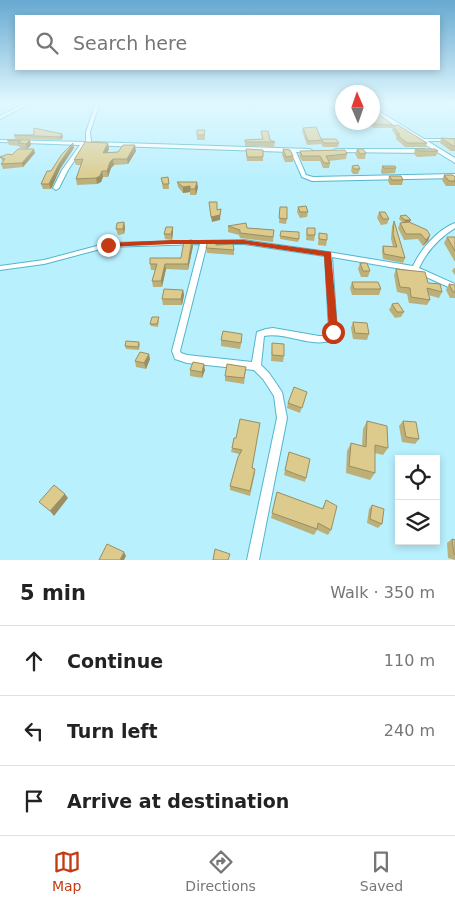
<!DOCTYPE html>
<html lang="en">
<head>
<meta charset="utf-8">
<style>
  :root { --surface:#fff; --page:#f6f6f6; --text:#222; --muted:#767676; --line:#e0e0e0; --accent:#c33a13 }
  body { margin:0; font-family:"DejaVu Sans",sans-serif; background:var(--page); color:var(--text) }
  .controls { position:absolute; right:15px; bottom:15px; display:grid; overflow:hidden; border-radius:0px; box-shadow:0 2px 8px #0003 }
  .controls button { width:45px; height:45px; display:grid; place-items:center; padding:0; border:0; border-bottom:1px solid var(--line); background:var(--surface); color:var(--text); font:25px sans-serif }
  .compass { position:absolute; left:335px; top:85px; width:45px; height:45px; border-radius:50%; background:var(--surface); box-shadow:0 2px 8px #0003; rotate:358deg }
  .stop { position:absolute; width:15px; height:15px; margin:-11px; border:4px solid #c33a13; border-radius:50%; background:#fff }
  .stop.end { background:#c33a13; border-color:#fff; box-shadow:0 1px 5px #0008 }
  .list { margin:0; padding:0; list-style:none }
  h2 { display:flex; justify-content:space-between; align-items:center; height:65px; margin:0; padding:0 20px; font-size:21px }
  h2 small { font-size:16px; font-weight:400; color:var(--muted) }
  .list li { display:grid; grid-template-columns:32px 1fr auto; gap:15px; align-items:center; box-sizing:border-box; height:70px; padding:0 20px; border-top:1px solid var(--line) }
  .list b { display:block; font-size:19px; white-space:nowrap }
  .list em { font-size:16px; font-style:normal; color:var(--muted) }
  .icon { flex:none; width:28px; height:28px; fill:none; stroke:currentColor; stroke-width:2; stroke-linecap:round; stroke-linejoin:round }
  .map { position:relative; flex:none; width:455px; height:560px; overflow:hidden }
  .search { position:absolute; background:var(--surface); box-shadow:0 2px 8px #0003; left:15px; right:15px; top:15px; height:55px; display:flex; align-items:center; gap:12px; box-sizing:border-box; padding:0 18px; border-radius:0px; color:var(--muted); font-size:19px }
  .sheet { height:275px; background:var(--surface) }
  nav { display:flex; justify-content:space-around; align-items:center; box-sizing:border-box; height:70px; border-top:1px solid var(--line); background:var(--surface); font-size:14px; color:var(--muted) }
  nav a { display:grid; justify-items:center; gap:2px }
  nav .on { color:var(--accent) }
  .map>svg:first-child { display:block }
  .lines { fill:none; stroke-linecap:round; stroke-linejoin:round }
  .street-casing { stroke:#52b5cc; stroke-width:2 }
  .secondary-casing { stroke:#52b5cc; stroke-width:2 }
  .street { fill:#fff; fill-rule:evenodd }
  .secondary { fill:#fff; fill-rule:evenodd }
  .wall { fill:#bdaf78 }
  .shaded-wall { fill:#9a8e62 }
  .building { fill:#dccb8c; stroke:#9a8e62 }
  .route { fill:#c33a13 }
</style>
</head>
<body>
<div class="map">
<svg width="455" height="560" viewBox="0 0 455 560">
  <rect width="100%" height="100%" fill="#b9f0fe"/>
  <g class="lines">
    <!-- street casing -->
    <g class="street-casing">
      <path id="street" d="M 28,102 L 33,102 L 0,119 L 0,116 Z
        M 97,104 L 99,105 L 90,132 L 91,142 L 310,149 L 313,151 L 312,152 L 296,152 L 306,175 L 313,177 L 455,174 L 455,178 L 312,181 L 302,177 L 291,152 L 85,145 L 68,170 L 59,188 L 56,190 L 53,188 L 62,170 L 80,145 L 0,142 L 0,140 L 86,142 L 86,132 L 95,105 Z
        M 421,139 L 455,139 L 455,141 L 423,141 L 421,140 Z
        M 336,149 L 425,149 L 428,151 L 425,153 L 334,152 L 334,150 Z
        M 455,223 L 455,228 C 439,238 427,251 419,268 L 455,284 L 455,290 L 413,271 L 332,257 L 337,332 L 330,341 C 308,347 286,332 264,336 L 261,365 L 269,373 L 282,392 L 287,418 L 259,560 L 247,560 L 277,418 L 274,396 L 263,379 L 254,370 L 187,363 L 175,359 L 172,351 L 200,244 L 108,247 L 44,264 L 0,270 L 0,266 L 44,260 L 108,243 L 244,240 L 328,252 L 413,266 C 421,249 437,230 455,223 ZM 207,244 L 244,244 L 325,256 L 329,331 L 325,336 L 319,336 L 273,328 L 266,329 L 257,332 L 252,362 L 187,355 L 181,353 L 180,351 Z"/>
    </g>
    <!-- secondary casing -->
    <g class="secondary-casing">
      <path id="secondary" d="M 372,107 L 455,158 L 455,163 L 372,112 Z"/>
    </g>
    <!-- street -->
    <use href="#street" class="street"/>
    <!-- secondary -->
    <use href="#secondary" class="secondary"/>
  </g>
  <!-- wall -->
  <path class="wall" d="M 34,102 L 45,102 L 44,104 L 35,104 Z
    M 367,122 L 372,122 L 393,125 L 392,128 L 374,128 L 369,125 Z
    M 393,126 L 427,143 L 426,147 L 405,147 L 396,139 L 396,136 L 392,130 Z
    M 303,128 L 321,139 L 339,143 L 338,147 L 323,147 L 321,144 L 307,145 L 302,131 Z
    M 205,130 L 205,140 L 197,140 L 197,135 Z
    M 261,131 L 270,140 L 275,142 L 274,147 L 245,146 L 245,140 L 262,139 Z
    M 62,134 L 63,137 L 61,140 L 15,139 L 14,135 Z
    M 441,138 L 455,139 L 455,151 L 451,151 L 440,143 Z
    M 7,140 L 30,140 L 31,145 L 27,149 L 20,148 L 19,146 L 9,145 Z
    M 108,143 L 109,149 L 107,153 L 136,151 L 128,164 L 114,165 L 111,168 L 108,177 L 103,177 L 101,182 L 97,184 L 77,185 L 76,179 L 81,165 L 76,165 L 74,160 Z
    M 74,148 L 60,169 L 51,189 L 43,189 L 41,184 L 51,171 Z
    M 246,149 L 263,157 L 263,161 L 247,161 Z
    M 283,149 L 293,156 L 293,162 L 285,162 L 282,155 Z
    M 357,149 L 366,153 L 365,159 L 358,159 L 355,154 Z
    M 415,149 L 438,151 L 436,156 L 417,157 L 414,154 Z
    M 300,151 L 347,154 L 346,159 L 329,161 L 330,163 L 329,168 L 323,168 L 320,161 L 302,161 L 299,156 Z
    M 35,153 L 23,167 L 3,169 L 1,164 L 3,162 L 0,157 Z
    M 352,166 L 360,169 L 358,174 L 353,174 L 351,171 Z
    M 382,166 L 396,168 L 395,173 L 382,174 L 381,172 Z
    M 444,175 L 455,177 L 455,186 L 446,186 L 442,180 Z
    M 389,176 L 403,180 L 402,185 L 390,185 L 388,181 Z
    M 168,177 L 169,189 L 163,189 L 161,178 Z
    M 177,182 L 198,187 L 196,195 L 190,195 L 190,192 L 183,193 L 178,187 Z
    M 280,207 L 287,219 L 286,224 L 279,223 Z
    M 298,207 L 308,212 L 307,217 L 300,218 L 297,212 Z
    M 379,212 L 389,219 L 387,224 L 381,225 L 377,218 Z
    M 400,216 L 410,222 L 409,222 L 430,235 L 428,241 L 423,246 L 418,239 L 404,240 L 398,228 L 400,223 L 403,223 L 399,219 Z
    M 394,221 L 405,258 L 403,263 L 383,259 L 382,251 L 383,246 L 393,247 L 391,239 L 392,226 Z
    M 124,222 L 125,228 L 124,234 L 118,235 L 116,229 Z
    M 228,226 L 274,230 L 273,242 L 240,238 L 239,235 L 228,232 Z
    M 173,227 L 173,233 L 172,240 L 165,239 L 164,234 Z
    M 307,228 L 315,235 L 314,241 L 306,240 Z
    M 281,231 L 299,239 L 298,242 L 280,239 Z
    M 319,233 L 327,240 L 326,246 L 318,245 Z
    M 447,237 L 455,237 L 455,262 L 444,243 Z
    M 193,246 L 188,270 L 166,269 L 162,287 L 153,287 L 152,281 L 155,270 L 151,270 L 150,264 L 181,258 Z
    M 206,248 L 234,250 L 234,255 L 207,253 Z
    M 360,263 L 370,271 L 368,277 L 361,277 L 358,269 Z
    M 454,268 L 455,268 L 455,275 L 452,271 Z
    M 396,269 L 428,283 L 442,292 L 439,298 L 428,295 L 430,300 L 427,305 L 409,303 L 407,294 L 397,292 L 394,275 Z
    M 352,282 L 381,289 L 379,295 L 352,295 L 350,288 Z
    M 449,284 L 455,285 L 455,298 L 450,298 L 446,290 Z
    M 183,290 L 184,295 L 182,305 L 163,305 L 162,299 Z
    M 392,304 L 404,312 L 401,317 L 395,318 L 389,310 Z
    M 159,320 L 158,327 L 151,326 L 150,324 Z
    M 353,322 L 369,334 L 367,340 L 353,339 L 351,328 Z
    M 221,340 L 242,340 L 240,349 L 221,346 Z
    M 139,342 L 140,345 L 139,350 L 126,349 L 125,346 Z
    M 272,343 L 284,356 L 283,362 L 271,361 Z
    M 150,359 L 146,369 L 136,367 L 135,361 Z
    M 246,367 L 244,384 L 225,381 L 225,376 Z
    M 190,370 L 205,370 L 202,378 L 190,376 Z
    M 307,392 L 300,413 L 287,408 L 288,403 Z
    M 367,421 L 388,448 L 383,455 L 375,453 L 375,473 L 370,480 L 346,473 L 347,451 L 351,443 L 362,446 L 363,429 Z
    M 403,421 L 419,439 L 415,444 L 402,442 L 399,426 Z
    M 234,438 L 253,468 L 255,473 L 250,496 L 230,490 L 230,486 L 239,454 L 231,452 L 232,448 Z
    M 289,452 L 306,478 L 305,482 L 284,475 Z
    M 277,492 L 322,509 L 326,500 L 331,530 L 328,535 L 317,530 L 314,535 L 271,518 Z
    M 372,505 L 382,524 L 378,528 L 367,523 L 369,509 Z
    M 452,539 L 455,540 L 455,560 L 448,558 L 447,543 Z"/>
  <!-- shaded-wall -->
  <path class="shaded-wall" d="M 62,134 L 63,137 L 61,140 L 60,137 Z
    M 30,140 L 31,145 L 27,149 L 26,144 Z
    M 73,143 L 74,148 L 60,169 L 51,189 L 49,184 L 59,164 Z
    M 108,143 L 109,149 L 105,158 L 103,153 Z
    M 135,145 L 136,151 L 128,164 L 127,159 Z
    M 34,149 L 35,153 L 23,167 L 22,163 Z
    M 113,159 L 114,165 L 111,168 L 108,177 L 107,171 L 110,162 Z
    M 102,171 L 103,177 L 101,182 L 97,184 L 96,178 Z
    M 197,182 L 198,187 L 196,195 L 195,189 Z
    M 190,186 L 190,192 L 183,193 L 183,187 Z
    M 221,209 L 220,220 L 212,222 L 211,217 Z
    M 405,220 L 411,220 L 410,222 L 404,223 Z
    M 124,222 L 125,228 L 124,234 L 123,229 Z
    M 173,227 L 173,233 L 172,240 L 171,234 Z
    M 430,235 L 428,241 L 423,246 L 426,240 Z
    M 192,240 L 193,246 L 188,270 L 188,264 Z
    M 165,264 L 166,269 L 162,287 L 161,281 Z
    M 183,290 L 184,295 L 182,305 L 181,299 Z
    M 149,354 L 150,359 L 146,369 L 144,363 Z
    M 204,364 L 205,370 L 202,378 L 202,372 Z
    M 65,494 L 68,498 L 54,516 L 50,511 Z
    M 124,552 L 126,556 L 124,560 L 120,560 Z"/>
  <!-- building -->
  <path class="building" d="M 372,109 L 393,125 L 375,124 L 372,122 Z
    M 398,125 L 427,143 L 407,143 L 397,135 L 400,135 L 393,126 Z
    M 316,127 L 321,139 L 336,139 L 339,143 L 324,143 L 322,140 L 308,141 L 303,128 Z
    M 34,128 L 62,134 L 60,137 L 14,135 L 34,135 Z
    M 197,130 L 205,130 L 204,135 L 197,135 Z
    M 261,131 L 268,131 L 270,140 L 275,142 L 245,142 L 245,140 L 263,139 Z
    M 441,138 L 455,139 L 455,146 L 453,146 Z
    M 7,140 L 30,140 L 26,144 L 18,143 L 21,141 Z
    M 85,142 L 108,143 L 103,153 L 118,152 L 123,145 L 135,145 L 127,159 L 113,159 L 110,162 L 107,171 L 102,171 L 100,176 L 96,178 L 76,179 L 83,159 L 74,160 Z
    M 73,143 L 59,164 L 49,184 L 41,184 L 47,171 L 51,171 L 62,154 Z
    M 18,149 L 34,149 L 22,163 L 1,164 L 5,159 L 0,157 L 8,154 L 12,155 Z
    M 246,149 L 263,150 L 263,157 L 247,157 Z
    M 283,149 L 290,150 L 293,156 L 286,157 Z
    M 357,149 L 363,149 L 366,153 L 360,154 Z
    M 415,149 L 435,149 L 438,151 L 418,151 Z
    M 345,150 L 347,154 L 326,156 L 330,163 L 324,163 L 320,156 L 302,156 L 300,151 Z
    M 358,165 L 360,169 L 354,169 L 352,166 Z
    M 382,166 L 395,166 L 396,168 L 384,168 Z
    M 444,175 L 453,175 L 455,177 L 455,181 L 449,181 Z
    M 389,176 L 401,176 L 403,180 L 392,180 Z
    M 168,177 L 169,184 L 163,184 L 161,178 Z
    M 177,182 L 197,182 L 195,189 L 190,189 L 190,186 L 183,187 Z
    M 209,202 L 217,202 L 217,210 L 221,209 L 220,215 L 211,217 Z
    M 306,206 L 308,212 L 300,212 L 298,207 Z
    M 280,207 L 287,207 L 287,219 L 279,218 Z
    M 379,212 L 385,212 L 389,219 L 383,219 Z
    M 406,215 L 411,220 L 405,220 L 400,216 Z
    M 394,221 L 405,258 L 384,254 L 383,246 L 397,247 L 393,234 Z
    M 124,222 L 123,229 L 116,229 L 117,223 Z
    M 409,222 L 427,230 L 430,235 L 426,240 L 421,234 L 406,234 L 400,223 Z
    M 246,223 L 247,228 L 274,230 L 273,237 L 240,233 L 240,230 L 228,226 Z
    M 166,227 L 173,227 L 171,234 L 164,234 Z
    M 307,228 L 315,228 L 315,235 L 307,235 Z
    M 281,231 L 299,232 L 299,239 L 280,236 Z
    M 319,233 L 327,234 L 327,240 L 319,239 Z
    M 447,237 L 455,237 L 455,251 Z
    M 192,240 L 188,264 L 165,264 L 161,281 L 152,281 L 157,264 L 150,264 L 150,258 L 181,258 L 184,241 Z
    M 208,241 L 216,241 L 216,245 L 233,244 L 234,250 L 206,248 Z
    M 360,263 L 367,263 L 370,271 L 363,271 Z
    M 396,269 L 425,272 L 428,283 L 440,284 L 442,292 L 427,288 L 430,300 L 411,297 L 410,288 L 400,287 Z
    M 352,282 L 378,282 L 381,289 L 354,289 Z
    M 449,284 L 455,285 L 455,292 L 453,292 Z
    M 164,289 L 183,290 L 181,299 L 162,299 Z
    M 398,303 L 404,312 L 397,312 L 392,304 Z
    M 152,317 L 159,317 L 157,324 L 150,324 Z
    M 353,322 L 367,323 L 369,334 L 355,333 Z
    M 223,331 L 242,334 L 241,343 L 221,340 Z
    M 126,341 L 139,342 L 138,347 L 125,346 Z
    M 272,343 L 284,344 L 284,356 L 272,355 Z
    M 140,352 L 149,354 L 144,363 L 135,361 Z
    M 193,362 L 204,364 L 202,372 L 190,370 Z
    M 227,364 L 246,367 L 244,378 L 225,376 Z
    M 294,387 L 307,392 L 302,408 L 288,403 Z
    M 240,419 L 260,423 L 252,468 L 255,469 L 250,491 L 230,486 L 238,457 L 242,450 L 232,448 L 234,438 L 236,438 Z
    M 367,421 L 387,426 L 388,448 L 375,445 L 375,473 L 349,466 L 351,443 L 366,447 Z
    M 403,421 L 416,422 L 419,439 L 406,437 Z
    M 289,452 L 310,459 L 306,478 L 285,470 Z
    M 54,485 L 65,494 L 50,511 L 39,502 Z
    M 277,492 L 323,509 L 326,500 L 337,506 L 331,530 L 318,523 L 317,529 L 272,513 Z
    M 372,505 L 384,509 L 382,524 L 370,519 Z
    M 452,539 L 455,540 L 455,555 L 454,554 Z
    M 107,544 L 124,552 L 120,560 L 99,560 Z
    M 215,549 L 230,554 L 228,560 L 213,560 Z"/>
  <!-- sky -->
  <linearGradient id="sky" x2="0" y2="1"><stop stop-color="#67a9d0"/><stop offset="0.57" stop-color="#e0f8ff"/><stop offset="1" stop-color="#e0f8ff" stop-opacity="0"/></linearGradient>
  <rect width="455" height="180" fill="url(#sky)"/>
  <!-- route -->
  <path class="route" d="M 172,240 L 244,240 L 331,252 L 338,332 L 337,334 L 333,335 L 329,332 L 324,256 L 244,244 L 172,244 L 108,247 L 105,245 L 108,243 Z"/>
</svg>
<div class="controls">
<button><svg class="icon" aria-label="locate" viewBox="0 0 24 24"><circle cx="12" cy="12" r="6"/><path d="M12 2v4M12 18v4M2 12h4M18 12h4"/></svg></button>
<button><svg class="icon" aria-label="layers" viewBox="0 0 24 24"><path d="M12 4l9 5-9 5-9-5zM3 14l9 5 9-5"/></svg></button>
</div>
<svg class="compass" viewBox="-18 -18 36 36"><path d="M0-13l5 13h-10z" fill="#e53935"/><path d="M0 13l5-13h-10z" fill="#767676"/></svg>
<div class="stop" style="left:333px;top:332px"></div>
<div class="stop end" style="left:108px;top:245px"></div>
<div class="search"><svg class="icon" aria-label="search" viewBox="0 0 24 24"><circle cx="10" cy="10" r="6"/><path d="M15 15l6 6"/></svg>Search here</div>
</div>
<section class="sheet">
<h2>5 min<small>Walk · 350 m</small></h2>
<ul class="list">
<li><svg class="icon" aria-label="ahead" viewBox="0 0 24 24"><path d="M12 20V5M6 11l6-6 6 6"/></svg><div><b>Continue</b></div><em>110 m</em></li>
<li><svg class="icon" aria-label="left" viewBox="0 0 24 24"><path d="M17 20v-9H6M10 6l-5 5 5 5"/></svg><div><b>Turn left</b></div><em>240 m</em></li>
<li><svg class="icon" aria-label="arrive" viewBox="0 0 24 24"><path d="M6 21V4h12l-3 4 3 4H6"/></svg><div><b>Arrive at destination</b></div></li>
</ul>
</section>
<nav>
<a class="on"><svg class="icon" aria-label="map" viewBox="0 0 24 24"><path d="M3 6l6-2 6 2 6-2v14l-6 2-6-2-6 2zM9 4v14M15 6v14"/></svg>Map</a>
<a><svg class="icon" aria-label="directions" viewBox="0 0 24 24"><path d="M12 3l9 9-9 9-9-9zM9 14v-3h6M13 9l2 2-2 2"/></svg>Directions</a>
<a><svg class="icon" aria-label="saved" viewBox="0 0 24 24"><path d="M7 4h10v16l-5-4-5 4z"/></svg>Saved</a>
</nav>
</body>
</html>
